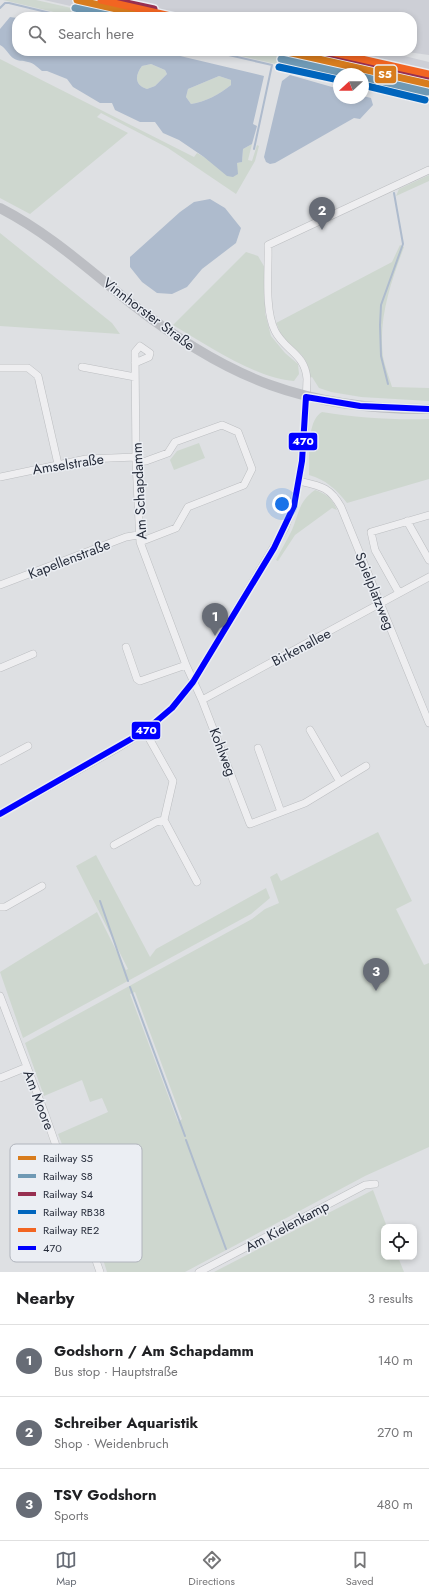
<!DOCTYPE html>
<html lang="en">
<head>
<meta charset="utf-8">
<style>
  :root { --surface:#fff; --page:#f2f2f2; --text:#202124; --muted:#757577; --line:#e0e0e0; --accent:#676c76 }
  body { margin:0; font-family:Jost,sans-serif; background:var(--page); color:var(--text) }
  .controls { position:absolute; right:12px; bottom:12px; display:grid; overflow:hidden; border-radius:8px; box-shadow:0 2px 6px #0003 }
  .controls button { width:36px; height:36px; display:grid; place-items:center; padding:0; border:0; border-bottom:1px solid var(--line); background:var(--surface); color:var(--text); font:20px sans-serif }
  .compass { position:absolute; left:333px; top:68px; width:36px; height:36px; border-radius:50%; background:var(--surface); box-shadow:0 2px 6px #0003; rotate:249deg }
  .you { position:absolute; left:282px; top:504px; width:14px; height:14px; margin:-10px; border:3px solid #fff; border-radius:50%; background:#1a73e8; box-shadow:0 0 0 6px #1a73e833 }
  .badge { display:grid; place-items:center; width:26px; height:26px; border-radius:50%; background:var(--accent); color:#fff; font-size:13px; font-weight:700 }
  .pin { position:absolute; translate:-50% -33px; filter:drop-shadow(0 1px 2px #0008) }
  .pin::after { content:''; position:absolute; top:21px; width:14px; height:12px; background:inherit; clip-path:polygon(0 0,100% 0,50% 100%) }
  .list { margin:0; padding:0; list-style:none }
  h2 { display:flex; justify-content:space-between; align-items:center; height:52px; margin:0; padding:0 16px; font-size:17px }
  h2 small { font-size:13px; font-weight:400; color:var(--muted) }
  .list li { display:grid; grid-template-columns:26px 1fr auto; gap:12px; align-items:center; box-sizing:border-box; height:72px; padding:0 16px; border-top:1px solid var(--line) }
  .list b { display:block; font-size:15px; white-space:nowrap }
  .list p { margin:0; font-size:13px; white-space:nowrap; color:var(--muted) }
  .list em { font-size:13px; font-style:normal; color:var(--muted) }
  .icon { flex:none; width:22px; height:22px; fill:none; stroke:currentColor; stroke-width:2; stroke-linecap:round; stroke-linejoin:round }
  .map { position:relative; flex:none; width:429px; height:1272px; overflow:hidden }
  .search { position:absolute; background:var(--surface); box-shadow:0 2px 6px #0003; left:12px; right:12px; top:12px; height:44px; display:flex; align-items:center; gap:10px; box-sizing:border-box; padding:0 14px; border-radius:16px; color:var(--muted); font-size:15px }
  .sheet { height:268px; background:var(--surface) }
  nav { display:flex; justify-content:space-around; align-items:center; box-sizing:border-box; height:56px; border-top:1px solid var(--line); background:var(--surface); font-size:11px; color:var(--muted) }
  nav a { display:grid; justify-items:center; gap:2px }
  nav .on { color:var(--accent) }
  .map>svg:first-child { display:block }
  .built { fill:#cdcfd6 }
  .green { fill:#ced7cf; fill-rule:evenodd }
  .water { fill:#aebbcd; fill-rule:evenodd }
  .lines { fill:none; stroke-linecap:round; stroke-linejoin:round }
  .stream { stroke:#aebbcd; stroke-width:2 }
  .street-casing { stroke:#bcbec1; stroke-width:8 }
  .street { stroke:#eeeef0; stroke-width:7 }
  .secondary { stroke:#bcbec3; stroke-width:10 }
  .bus-1-casing { stroke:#ebeef3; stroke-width:9 }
  .bus-1 { stroke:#00f; stroke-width:6 }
  .rail-1-casing { stroke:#ebeef3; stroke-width:10 }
  .rail-2-casing { stroke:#ebeef3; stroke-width:10 }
  .rail-3-casing { stroke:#ebeef3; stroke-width:10 }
  .rail-4-casing { stroke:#ebeef3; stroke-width:10 }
  .rail-5-casing { stroke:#ebeef3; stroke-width:10 }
  .rail-1 { stroke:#d87c1d; stroke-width:7 }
  .rail-2 { stroke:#6f99b4; stroke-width:7 }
  .rail-3 { stroke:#972f50; stroke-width:7 }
  .rail-4 { stroke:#0065bd; stroke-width:7 }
  .rail-5 { stroke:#f26522; stroke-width:7 }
  .labels { text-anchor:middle; stroke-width:3; stroke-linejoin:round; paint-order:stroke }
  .street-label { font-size:14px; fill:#272d3b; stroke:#ebeef3 }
  .key { fill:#ebeef3; stroke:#b0b4bc; stroke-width:1 }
  .key-label { font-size:11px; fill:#272d3b }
  .line-badge { stroke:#ebeef3; stroke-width:1.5 }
  .badge-label { font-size:11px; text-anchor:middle; font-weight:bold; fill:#fff }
</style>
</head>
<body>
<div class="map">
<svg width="429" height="1272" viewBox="0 0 429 1272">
  <rect width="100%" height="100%" fill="#dee0e3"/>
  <!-- built -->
  <path class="built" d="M 44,0 L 429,0 L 429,55 L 400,51 L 412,51 L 412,17 L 119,17 Z
    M 269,51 L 384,51 L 429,62 L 429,87 Z"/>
  <!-- green -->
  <path class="green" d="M 3,0 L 36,0 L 111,17 L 75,17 Z
    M 220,51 L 261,51 L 429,89 L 429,100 L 363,85 L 363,74 L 339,74 L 339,79 Z
    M 0,59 L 194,157 L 197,153 L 204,157 L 237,163 L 242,162 L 243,149 L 252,144 L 248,160 L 252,161 L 257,145 L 259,146 L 255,161 L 236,194 L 168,148 L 101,113 L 97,117 L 128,133 L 30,214 L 0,198 Z
    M 151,64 L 165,70 L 167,74 L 155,86 L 147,89 C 134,85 135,75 142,66 Z
    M 219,76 L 231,80 L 231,85 C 220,94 205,102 191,104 L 186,97 L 188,89 Z
    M 429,175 L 429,181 L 396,196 L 399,189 Z
    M 0,233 L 112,323 L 120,334 L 0,326 Z
    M 400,245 L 404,247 C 391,282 378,318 383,357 C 385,367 389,377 392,387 L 429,388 L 429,401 L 361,397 L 331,392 L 319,388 L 312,377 L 310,378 C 309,352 293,352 281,334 C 279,331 278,326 276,323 L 392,262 Z
    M 246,252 L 258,256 L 265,268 L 265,313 L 271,336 L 285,353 L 298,364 L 299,374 L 294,381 C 257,379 205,344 173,325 Z
    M 322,412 C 358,418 393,420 429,419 L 429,479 L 347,503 C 336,489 326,480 309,475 C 310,457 306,421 322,412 Z
    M 199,443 L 205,458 L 174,470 L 170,460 L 177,451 Z
    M 315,490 C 327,494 332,498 337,510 L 332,508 L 295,535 L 278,561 L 276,560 C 281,550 287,540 292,530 C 299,513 299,501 315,490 Z
    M 378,832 L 412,901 L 396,909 L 424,965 L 429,963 L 429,1147 L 365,1176 L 185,1272 L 107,1272 L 88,1212 L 58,1134 L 108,1112 L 102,1098 L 90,1102 L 82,1080 L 44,1096 L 25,1043 L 252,919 L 265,909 L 279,903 L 270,877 L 277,873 L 281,881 ZM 135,992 L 182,1119 L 178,1122 L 130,994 Z
    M 96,855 L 150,957 L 156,949 L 266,888 L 270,898 L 251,914 L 23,1038 L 0,972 L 97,912 L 126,970 L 128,969 L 76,866 Z
    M 373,1190 L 387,1227 L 384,1227 L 384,1257 L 398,1257 L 404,1272 L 214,1272 Z"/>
  <!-- water -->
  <path class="water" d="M 10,17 L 17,18 L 17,51 L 159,51 L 264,76 L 253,124 L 257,126 L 252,144 L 243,149 L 242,162 L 237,163 L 238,174 L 233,177 L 227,176 L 204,157 L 179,140 L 163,133 L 155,122 L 140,122 L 115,110 L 112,103 L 100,103 L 73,87 L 67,79 L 47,71 L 42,71 C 37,67 34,63 28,62 C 22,60 19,62 13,58 C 8,54 6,48 0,45 L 0,29 ZM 151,64 L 165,70 L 167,74 L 155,86 L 147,89 C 134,85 135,75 142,66 ZM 219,76 L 231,80 L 231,85 C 220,94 205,102 191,104 L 186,97 L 188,89 Z
    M 290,75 L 339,89 L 339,98 L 363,98 L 363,96 L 371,98 L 373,105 L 360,119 L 354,118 L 275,163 L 270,164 L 266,162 L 264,157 L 282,81 Z
    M 210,199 L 225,208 L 241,228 L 236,243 L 202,269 L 187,287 L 172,294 L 157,293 L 142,282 L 130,267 L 130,257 L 180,212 L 194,202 Z"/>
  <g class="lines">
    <!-- stream -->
    <path class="stream" d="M 0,8 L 5,3 L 9,3 L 67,17
      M 211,51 L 272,65 L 254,149
      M 388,384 L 381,356 L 380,325 L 381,305 L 403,244 L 394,193
      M 100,901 L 128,981
      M 130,987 L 185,1136
      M 186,1140 L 226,1249"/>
    <!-- street casing -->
    <g class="street-casing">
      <path id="street" d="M 135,363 L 149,357 L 150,353 L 140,346 L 135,352 L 136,462 L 140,542 L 186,665 L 202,700 L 250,824 L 305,803 L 366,766
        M 82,367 L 135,377
        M 0,368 L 28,368 L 38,376 L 58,464
        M 136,462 L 146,461 L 168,453 L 175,442 L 222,425 L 238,432 L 252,469 L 244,485 L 188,507 L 176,528 L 140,542
        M 0,477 L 86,459 L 136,457
        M 299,481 C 321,486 330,487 341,507 L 429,723
        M 407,521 L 429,560
        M 0,585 L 126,537 L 138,535
        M 399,593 L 375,550 L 371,532 L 429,515
        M 126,647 L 137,679 L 140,681 L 186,665
        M 0,668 L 33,654
        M 202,700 L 429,577
        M 310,730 L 340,782
        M 145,731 L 173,781 L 164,820 L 197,882
        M 258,748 L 281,812
        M 0,761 L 28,746
        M 0,814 L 116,749 L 145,731 L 172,708 L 193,682 L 285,528 C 304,481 305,430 307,379 C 305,353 285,351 275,331 C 264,309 269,269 268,245 L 429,170
        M 114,845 L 156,822 L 164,820
        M 0,907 L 5,907 L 42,886
        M 0,996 L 45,1114 L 100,1272
        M 0,1078 L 27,1067
        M 199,1272 L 365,1185 L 375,1184"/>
    </g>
    <!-- street -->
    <use href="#street" class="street"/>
    <!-- secondary -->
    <path class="secondary" d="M 0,208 C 49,233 89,270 132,304 C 228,379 306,410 429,409"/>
    <!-- bus-1 casing -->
    <g class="bus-1-casing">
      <path id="bus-1" d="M 0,814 L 145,731 L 172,708 L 193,682 L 274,548 L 294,506 L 302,461 L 306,397 L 360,406 L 429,409"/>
    </g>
    <!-- bus-1 -->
    <use href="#bus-1" class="bus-1"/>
    <!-- rail-1 casing -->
    <g class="rail-1-casing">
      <path id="rail-1" d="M 77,0 L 152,17
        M 283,51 L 429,84"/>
    </g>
    <!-- rail-2 casing -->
    <g class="rail-2-casing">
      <path id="rail-2" d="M 75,8 L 116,17
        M 281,59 L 348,74
        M 363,77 L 427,92"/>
    </g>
    <!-- rail-3 casing -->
    <g class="rail-3-casing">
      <path id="rail-3" d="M 113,0 L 154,9
        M 319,51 L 429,76"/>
    </g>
    <!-- rail-4 casing -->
    <g class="rail-4-casing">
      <path id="rail-4" d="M 279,67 L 339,80
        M 363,85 L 425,100"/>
    </g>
    <!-- rail-5 casing -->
    <g class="rail-5-casing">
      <path id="rail-5" d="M 101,0 L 175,17
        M 326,51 L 429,74"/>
    </g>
    <!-- rail-1 -->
    <use href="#rail-1" class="rail-1"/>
    <!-- rail-2 -->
    <use href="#rail-2" class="rail-2"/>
    <!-- rail-3 -->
    <use href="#rail-3" class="rail-3"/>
    <!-- rail-4 -->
    <use href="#rail-4" class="rail-4"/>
    <!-- rail-5 -->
    <use href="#rail-5" class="rail-5"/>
  </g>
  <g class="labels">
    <!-- street labels -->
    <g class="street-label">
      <text transform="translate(149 314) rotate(37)" y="5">Vinnhorster Straße</text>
      <text transform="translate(68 464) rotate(-9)" y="5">Amselstraße</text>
      <text transform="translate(139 491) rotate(-93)" y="5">Am Schapdamm</text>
      <text transform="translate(69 559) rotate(-21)" y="5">Kapellenstraße</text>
      <text transform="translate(375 591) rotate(68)" y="5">Spielplatzweg</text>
      <text transform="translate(301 647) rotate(-28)" y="5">Birkenallee</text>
      <text transform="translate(223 752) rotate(69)" y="5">Kohlweg</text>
      <text transform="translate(39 1100) rotate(69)" y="5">Am Moore</text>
      <text transform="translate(287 1226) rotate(-28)" y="5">Am Kielenkamp</text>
    </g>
  </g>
  <!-- legend -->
  <rect x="10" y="1144" width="132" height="118" rx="6" class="key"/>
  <rect x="18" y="1156" width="18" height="4" fill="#d87c1d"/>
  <rect x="18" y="1174" width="18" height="4" fill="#6f99b4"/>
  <rect x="18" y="1192" width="18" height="4" fill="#972f50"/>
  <rect x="18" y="1210" width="18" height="4" fill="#0065bd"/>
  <rect x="18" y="1228" width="18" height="4" fill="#f26522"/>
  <rect x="18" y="1246" width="18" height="4" fill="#00f"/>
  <g class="key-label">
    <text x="43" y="1162">Railway S5</text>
    <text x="43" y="1180">Railway S8</text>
    <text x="43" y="1198">Railway S4</text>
    <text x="43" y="1216">Railway RB38</text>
    <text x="43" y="1234">Railway RE2</text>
    <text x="43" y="1252">470</text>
  </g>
  <g class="line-badge">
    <rect x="374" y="65" width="23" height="19" rx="4" fill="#d87c1d"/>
    <rect x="288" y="432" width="30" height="19" rx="4" fill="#00f"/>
    <rect x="131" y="721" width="30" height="19" rx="4" fill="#00f"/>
  </g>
  <g class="badge-label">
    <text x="385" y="78">S5</text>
    <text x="303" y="445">470</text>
    <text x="146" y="734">470</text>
  </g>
</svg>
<div class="controls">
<button><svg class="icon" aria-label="locate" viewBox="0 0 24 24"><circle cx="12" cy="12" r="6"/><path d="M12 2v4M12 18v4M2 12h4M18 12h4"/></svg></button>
</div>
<svg class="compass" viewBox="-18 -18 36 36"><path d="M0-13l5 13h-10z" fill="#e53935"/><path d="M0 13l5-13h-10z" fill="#757577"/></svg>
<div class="you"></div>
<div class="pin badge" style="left:215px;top:636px">1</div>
<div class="pin badge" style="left:322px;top:230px">2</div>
<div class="pin badge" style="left:376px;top:991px">3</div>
<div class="search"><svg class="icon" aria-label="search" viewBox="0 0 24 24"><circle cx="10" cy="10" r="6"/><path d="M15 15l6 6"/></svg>Search here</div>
</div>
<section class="sheet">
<h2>Nearby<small>3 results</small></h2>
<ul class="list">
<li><span class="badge">1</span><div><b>Godshorn / Am Schapdamm</b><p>Bus stop · Hauptstraße</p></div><em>140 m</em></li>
<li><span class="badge">2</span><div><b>Schreiber Aquaristik</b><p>Shop · Weidenbruch</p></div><em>270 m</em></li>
<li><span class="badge">3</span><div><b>TSV Godshorn</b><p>Sports</p></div><em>480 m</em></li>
</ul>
</section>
<nav>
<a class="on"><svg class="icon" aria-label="map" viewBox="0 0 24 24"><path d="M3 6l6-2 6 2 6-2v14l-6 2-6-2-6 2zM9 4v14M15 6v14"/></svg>Map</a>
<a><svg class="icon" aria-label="directions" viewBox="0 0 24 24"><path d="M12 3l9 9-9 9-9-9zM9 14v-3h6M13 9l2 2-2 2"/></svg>Directions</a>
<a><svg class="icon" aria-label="saved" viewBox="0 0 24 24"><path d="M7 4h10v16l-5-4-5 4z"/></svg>Saved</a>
</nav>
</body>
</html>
